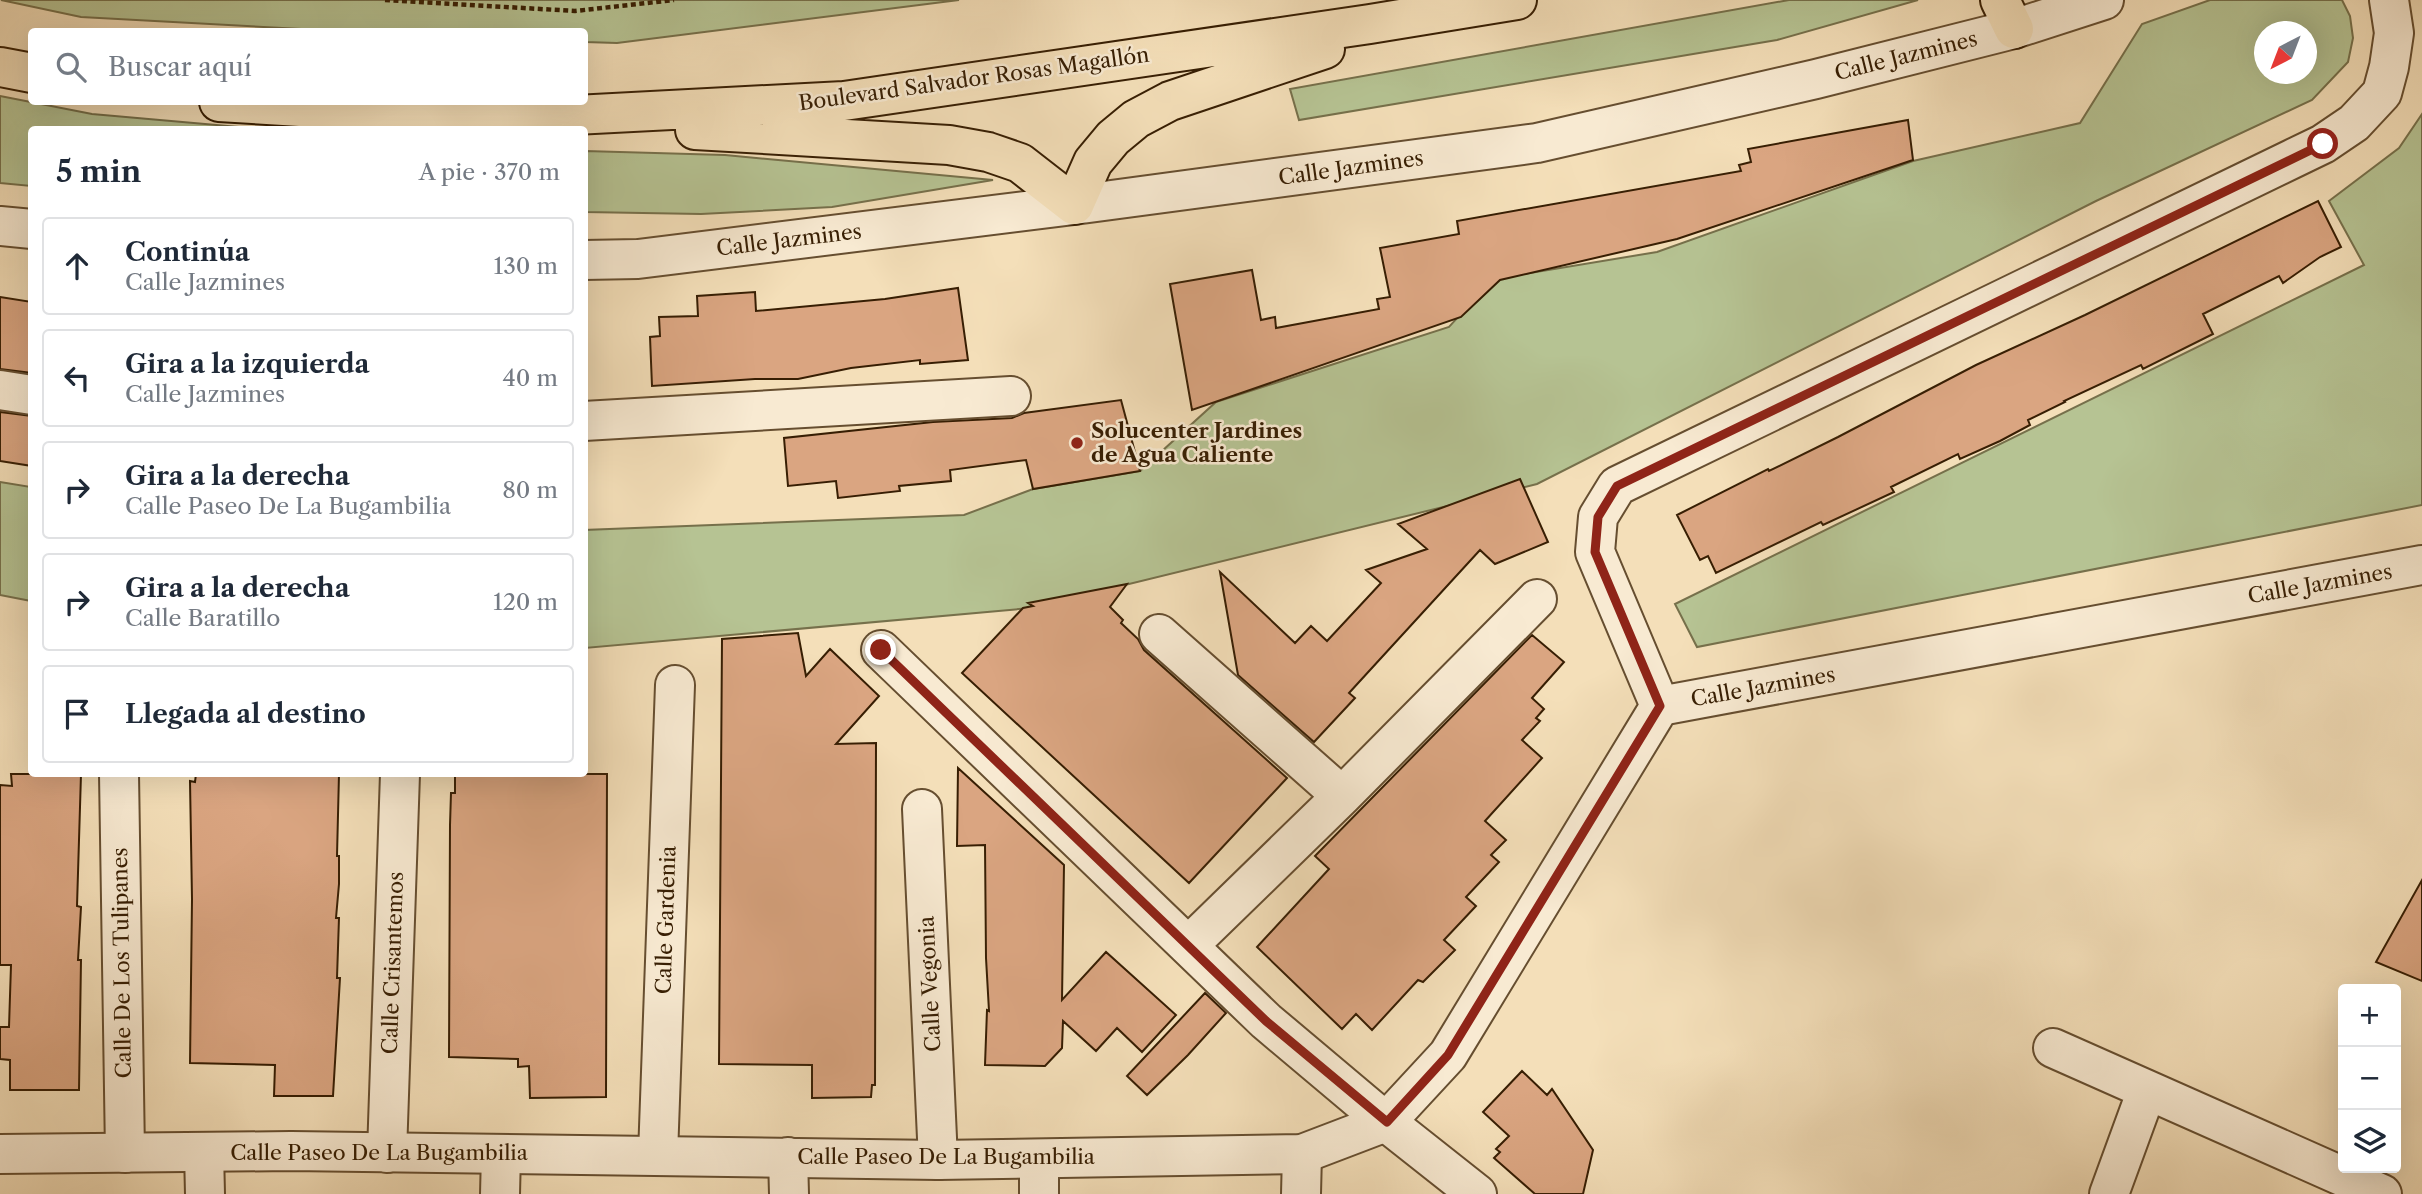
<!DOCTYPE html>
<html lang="es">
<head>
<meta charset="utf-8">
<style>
  :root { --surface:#fff; --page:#f2f2f3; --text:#1f2937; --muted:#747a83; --line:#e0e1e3 }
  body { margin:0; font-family:"Libre Caslon Text",serif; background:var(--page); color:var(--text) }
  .controls { position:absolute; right:21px; bottom:21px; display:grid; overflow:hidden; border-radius:7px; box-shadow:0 7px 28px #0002 }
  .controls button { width:63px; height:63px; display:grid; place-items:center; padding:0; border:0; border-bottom:2px solid var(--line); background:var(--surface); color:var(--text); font:35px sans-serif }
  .compass { position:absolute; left:2254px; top:21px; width:63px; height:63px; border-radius:50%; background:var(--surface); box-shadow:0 7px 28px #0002; rotate:222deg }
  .stop { position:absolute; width:21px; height:21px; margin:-16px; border:5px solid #8f2418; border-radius:50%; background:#fff }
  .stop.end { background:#8f2418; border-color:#fff; box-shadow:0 2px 7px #0008 }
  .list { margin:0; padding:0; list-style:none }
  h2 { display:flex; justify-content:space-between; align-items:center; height:91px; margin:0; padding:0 28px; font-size:30px }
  h2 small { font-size:23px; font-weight:400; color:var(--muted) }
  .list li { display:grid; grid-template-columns:46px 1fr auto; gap:21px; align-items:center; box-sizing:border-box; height:98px; margin:0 14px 14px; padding:0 14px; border:2px solid var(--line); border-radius:7px }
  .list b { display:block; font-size:26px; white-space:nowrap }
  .list p { margin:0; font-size:23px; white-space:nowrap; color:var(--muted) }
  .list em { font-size:23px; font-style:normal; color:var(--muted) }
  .icon { flex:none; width:38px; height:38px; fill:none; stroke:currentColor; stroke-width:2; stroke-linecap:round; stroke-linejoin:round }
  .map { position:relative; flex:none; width:2422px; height:1194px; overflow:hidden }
  .search { position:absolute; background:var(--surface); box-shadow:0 7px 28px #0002; left:28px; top:28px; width:560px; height:77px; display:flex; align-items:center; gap:18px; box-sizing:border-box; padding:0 24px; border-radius:7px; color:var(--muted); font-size:26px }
  .panel { position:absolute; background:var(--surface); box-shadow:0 7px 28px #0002; left:28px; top:126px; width:560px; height:651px; border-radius:7px }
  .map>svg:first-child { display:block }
  .green { fill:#b6c393; stroke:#76704b; stroke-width:2; fill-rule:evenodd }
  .building { fill:#daa581; stroke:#371e03; stroke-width:2 }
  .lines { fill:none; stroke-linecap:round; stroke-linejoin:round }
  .minor-casing { stroke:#664e30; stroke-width:42 }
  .tertiary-casing { stroke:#664e30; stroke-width:42 }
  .trunk-casing { stroke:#371e03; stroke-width:42 }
  .path { stroke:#371e03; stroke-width:4.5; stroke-dasharray:5 3.5; stroke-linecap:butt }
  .minor { stroke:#f8ead2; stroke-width:38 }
  .tertiary { stroke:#f8ead2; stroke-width:38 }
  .trunk { stroke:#f4dfb9; stroke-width:38 }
  .route { stroke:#8f2418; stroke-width:9 }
  .poi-dot { fill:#8f2418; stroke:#f8ead2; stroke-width:2.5 }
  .labels { text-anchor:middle; stroke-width:5; stroke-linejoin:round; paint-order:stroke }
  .street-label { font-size:21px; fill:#371e03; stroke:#f8ead2 }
  .poi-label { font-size:21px; font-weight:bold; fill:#371e03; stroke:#f8ead2; text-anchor:start }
</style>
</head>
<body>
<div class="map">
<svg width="2422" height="1194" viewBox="0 0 2422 1194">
  <rect width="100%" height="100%" fill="#f4dfb9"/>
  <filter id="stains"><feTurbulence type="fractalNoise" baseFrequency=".00286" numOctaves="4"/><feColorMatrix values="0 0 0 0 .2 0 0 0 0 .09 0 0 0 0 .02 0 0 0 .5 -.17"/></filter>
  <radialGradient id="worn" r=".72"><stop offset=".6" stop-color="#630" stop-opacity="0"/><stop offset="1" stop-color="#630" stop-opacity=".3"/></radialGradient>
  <!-- green -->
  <path class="green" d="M 1,0 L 959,0 L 617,43 L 585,42 L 584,32 L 339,31 L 81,17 Z
    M 1789,0 L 1918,0 L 1777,40 L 1299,120 L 1290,89 Z
    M 2210,0 L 2342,0 L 2350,16 L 2353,38 L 2348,62 L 2312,100 L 2096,201 L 1537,484 L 1031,608 L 585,648 L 584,530 L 964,515 L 1033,489 L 1140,471 L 1216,402 L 1449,327 L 1493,279 L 1657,252 L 1913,161 L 2080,123 L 2142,24 ZM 2264,32 L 2306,32 L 2306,74 L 2264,74 Z
    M 0,96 L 92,114 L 262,129 L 32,130 L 31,186 L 0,183 Z
    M 2422,114 L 2422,505 L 1697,647 L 1675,604 L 2364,265 L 2329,201 L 2399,148 Z
    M 585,151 L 725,155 L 993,180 L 832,207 L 701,214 L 585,212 Z
    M 0,482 L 31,487 L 31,601 L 0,595 Z"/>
  <!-- building -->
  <path class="building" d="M 1908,120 L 1913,160 L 1677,239 L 1500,280 L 1461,317 L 1192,410 L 1170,284 L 1252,270 L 1261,320 L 1275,317 L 1276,328 L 1379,309 L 1377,299 L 1390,297 L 1380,248 L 1459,234 L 1457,221 L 1741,171 L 1739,165 L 1751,162 L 1748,149 Z
    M 2318,201 L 2341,247 L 2320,257 L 2283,283 L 2279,276 L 2203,314 L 2213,334 L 2143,369 L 2141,365 L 2064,401 L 2065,402 L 2028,420 L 2030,425 L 2000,441 L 1960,459 L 1958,454 L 1891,487 L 1894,492 L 1823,525 L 1821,522 L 1716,573 L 1708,556 L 1700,560 L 1677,515 L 1768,469 L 1769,471 L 1838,437 L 1976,365 L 2085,315 Z
    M 958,288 L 968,360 L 920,364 L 920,360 L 851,368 L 798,379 L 755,379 L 652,386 L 650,337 L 660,336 L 659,317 L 698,316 L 697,296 L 755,292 L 756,311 L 885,299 Z
    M 0,297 L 32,302 L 32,373 L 0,369 Z
    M 1121,400 L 1140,471 L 1033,489 L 1026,460 L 950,470 L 951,481 L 899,486 L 900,491 L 838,498 L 836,481 L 788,486 L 784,438 L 933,422 L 1012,418 L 1024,413 Z
    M 0,412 L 32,416 L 32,466 L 0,461 Z
    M 1520,479 L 1548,542 L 1495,564 L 1480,550 L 1349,693 L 1355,698 L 1314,742 L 1238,675 L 1220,572 L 1295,643 L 1311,626 L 1327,641 L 1381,583 L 1366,570 L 1427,549 L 1398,524 Z
    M 1127,584 L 1110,607 L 1123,620 L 1121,623 L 1138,639 L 1144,650 L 1287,778 L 1189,883 L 962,673 L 1023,608 L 1033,606 L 1028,603 Z
    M 798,633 L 806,676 L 830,649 L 879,696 L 836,744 L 876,743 L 875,1085 L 872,1085 L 871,1097 L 812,1098 L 812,1065 L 719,1064 L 722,639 Z
    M 1532,635 L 1564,662 L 1532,698 L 1544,709 L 1536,718 L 1540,721 L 1522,740 L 1542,758 L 1485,821 L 1506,840 L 1491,855 L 1499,862 L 1466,897 L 1476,906 L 1444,940 L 1455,950 L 1423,982 L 1418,980 L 1372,1030 L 1356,1014 L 1342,1029 L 1257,947 L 1329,869 L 1315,856 Z
    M 958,768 L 1064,865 L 1062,1000 L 1106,952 L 1176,1015 L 1142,1052 L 1117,1028 L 1096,1051 L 1063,1021 L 1062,1048 L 1045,1066 L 985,1065 L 987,1010 L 989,1011 L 986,958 L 985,845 L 957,846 Z
    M 11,774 L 81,774 L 77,906 L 81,907 L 78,960 L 81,960 L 79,1090 L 10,1090 L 10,1060 L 0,1059 L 0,1027 L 9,1027 L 11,965 L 0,965 L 0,785 L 12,786 Z
    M 196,774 L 339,774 L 337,856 L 339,856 L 339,884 L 336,918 L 339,918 L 337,978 L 340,978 L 333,1096 L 274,1096 L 275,1065 L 190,1063 L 192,899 L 190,781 L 195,782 Z
    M 455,774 L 607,774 L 606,1097 L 530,1098 L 529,1066 L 518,1067 L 518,1059 L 449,1057 L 450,825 L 451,793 L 455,793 Z
    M 2422,880 L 2422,981 L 2376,962 Z
    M 1205,993 L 1226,1013 L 1188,1055 L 1147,1095 L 1127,1076 Z
    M 1522,1071 L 1547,1095 L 1552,1089 L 1593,1150 L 1583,1194 L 1535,1194 L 1494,1158 L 1500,1152 L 1496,1149 L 1509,1136 L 1483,1112 Z"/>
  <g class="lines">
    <!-- minor casing -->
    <g class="minor-casing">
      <path id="minor" d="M 0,390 L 32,395
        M 584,421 L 1011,396
        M 1159,634 L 1342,796
        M 881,650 L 1266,1021 L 1386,1122 L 1477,1194
        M 119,774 L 125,1153
        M 922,809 L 938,1160
        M 1189,945 L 1342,796 L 1537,599
        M 2053,1048 L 2382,1194
        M 204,1152 L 205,1194
        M 387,1153 L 400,774
        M 658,1155 L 675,685
        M 788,1157 L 789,1194
        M 500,1194 L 501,1154
        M 1039,1194 L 1039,1159
        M 1301,1194 L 1302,1154
        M 2109,1194 L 2147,1090"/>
    </g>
    <!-- tertiary casing -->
    <g class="tertiary-casing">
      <path id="tertiary" d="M 2389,0 L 2394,33 L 2389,67 L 2382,93 L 2354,123 L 2323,144 L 2292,159 L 1617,486 L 1598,517 L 1595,552 L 1660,706 L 2422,565
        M 0,226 L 32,229
        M 584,260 L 638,259 L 1074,205 L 1537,143 L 1816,79 L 2014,29 L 2104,0
        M 0,1154 L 291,1151 L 938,1160 L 1302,1154 L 1386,1122 L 1448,1055 L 1660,706"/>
    </g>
    <!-- trunk casing -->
    <g class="trunk-casing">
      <path id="trunk" d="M 2000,0 L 2014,29
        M 0,67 L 32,73
        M 219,102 L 497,119 L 844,101 L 1370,24 L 1517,0
        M 695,130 L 949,145 L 988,152 L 1020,163 L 1074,205 L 1093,162 L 1113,138 L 1136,119 L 1170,101 L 1325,49"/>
    </g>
    <!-- path -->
    <path class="path" d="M 385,0 L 575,11 L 674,0"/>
    <!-- minor -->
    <use href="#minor" class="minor"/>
    <!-- tertiary -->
    <use href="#tertiary" class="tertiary"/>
    <!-- trunk -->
    <use href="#trunk" class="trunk"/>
  </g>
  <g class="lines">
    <!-- route -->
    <path class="route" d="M 881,650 L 1266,1021 L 1387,1122 L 1448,1055 L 1660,706 L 1595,552 L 1598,517 L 1617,486 L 2323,144"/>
  </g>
  <!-- markers -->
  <circle class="poi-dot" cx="1077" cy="443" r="7"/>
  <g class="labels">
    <!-- street labels -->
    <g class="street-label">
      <text transform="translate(1906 56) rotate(-14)" y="7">Calle Jazmines</text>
      <text transform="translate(974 79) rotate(-8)" y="7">Boulevard Salvador Rosas Magallón</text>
      <text transform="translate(1351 168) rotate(-8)" y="7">Calle Jazmines</text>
      <text transform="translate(789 240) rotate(-7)" y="7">Calle Jazmines</text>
      <text transform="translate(2320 584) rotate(-10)" y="7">Calle Jazmines</text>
      <text transform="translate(1763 687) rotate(-10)" y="7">Calle Jazmines</text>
      <text transform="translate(666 920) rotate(-88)" y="7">Calle Gardenia</text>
      <text transform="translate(122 963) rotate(-91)" y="7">Calle De Los Tulipanes</text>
      <text transform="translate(393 963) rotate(-88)" y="7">Calle Crisantemos</text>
      <text transform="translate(930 984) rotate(-93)" y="7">Calle Vegonia</text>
      <text x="379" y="1160">Calle Paseo De La Bugambilia</text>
      <text x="946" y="1164">Calle Paseo De La Bugambilia</text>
    </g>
    <!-- poi labels -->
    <g class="poi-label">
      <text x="1091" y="438">Solucenter Jardines<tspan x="1091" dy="24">de Agua Caliente</tspan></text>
    </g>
  </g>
  <rect width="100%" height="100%" filter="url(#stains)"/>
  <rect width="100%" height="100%" fill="url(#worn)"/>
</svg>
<div class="controls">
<button>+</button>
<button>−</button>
<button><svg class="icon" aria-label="layers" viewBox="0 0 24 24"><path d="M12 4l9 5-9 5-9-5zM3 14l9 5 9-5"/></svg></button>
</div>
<svg class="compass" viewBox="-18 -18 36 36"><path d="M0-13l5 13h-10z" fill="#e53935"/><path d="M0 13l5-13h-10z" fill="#747a83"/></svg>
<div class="stop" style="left:2323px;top:144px"></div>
<div class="stop end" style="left:881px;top:650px"></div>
<div class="search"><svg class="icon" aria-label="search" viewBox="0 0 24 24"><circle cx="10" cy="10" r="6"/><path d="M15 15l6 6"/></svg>Buscar aquí</div>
<section class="panel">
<h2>5 min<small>A pie · 370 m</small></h2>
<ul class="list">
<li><svg class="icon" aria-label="ahead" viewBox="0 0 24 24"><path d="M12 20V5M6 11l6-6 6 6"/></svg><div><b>Continúa</b><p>Calle Jazmines</p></div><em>130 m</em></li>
<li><svg class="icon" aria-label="left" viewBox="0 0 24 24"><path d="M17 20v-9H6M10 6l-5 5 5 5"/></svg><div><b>Gira a la izquierda</b><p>Calle Jazmines</p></div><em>40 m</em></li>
<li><svg class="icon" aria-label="right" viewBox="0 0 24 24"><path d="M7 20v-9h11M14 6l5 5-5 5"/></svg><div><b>Gira a la derecha</b><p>Calle Paseo De La Bugambilia</p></div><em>80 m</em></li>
<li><svg class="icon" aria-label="right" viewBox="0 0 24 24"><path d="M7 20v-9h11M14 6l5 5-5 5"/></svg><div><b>Gira a la derecha</b><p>Calle Baratillo</p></div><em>120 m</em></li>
<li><svg class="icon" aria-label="arrive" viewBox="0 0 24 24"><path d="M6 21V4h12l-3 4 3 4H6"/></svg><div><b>Llegada al destino</b></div></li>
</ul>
</section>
</div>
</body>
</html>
